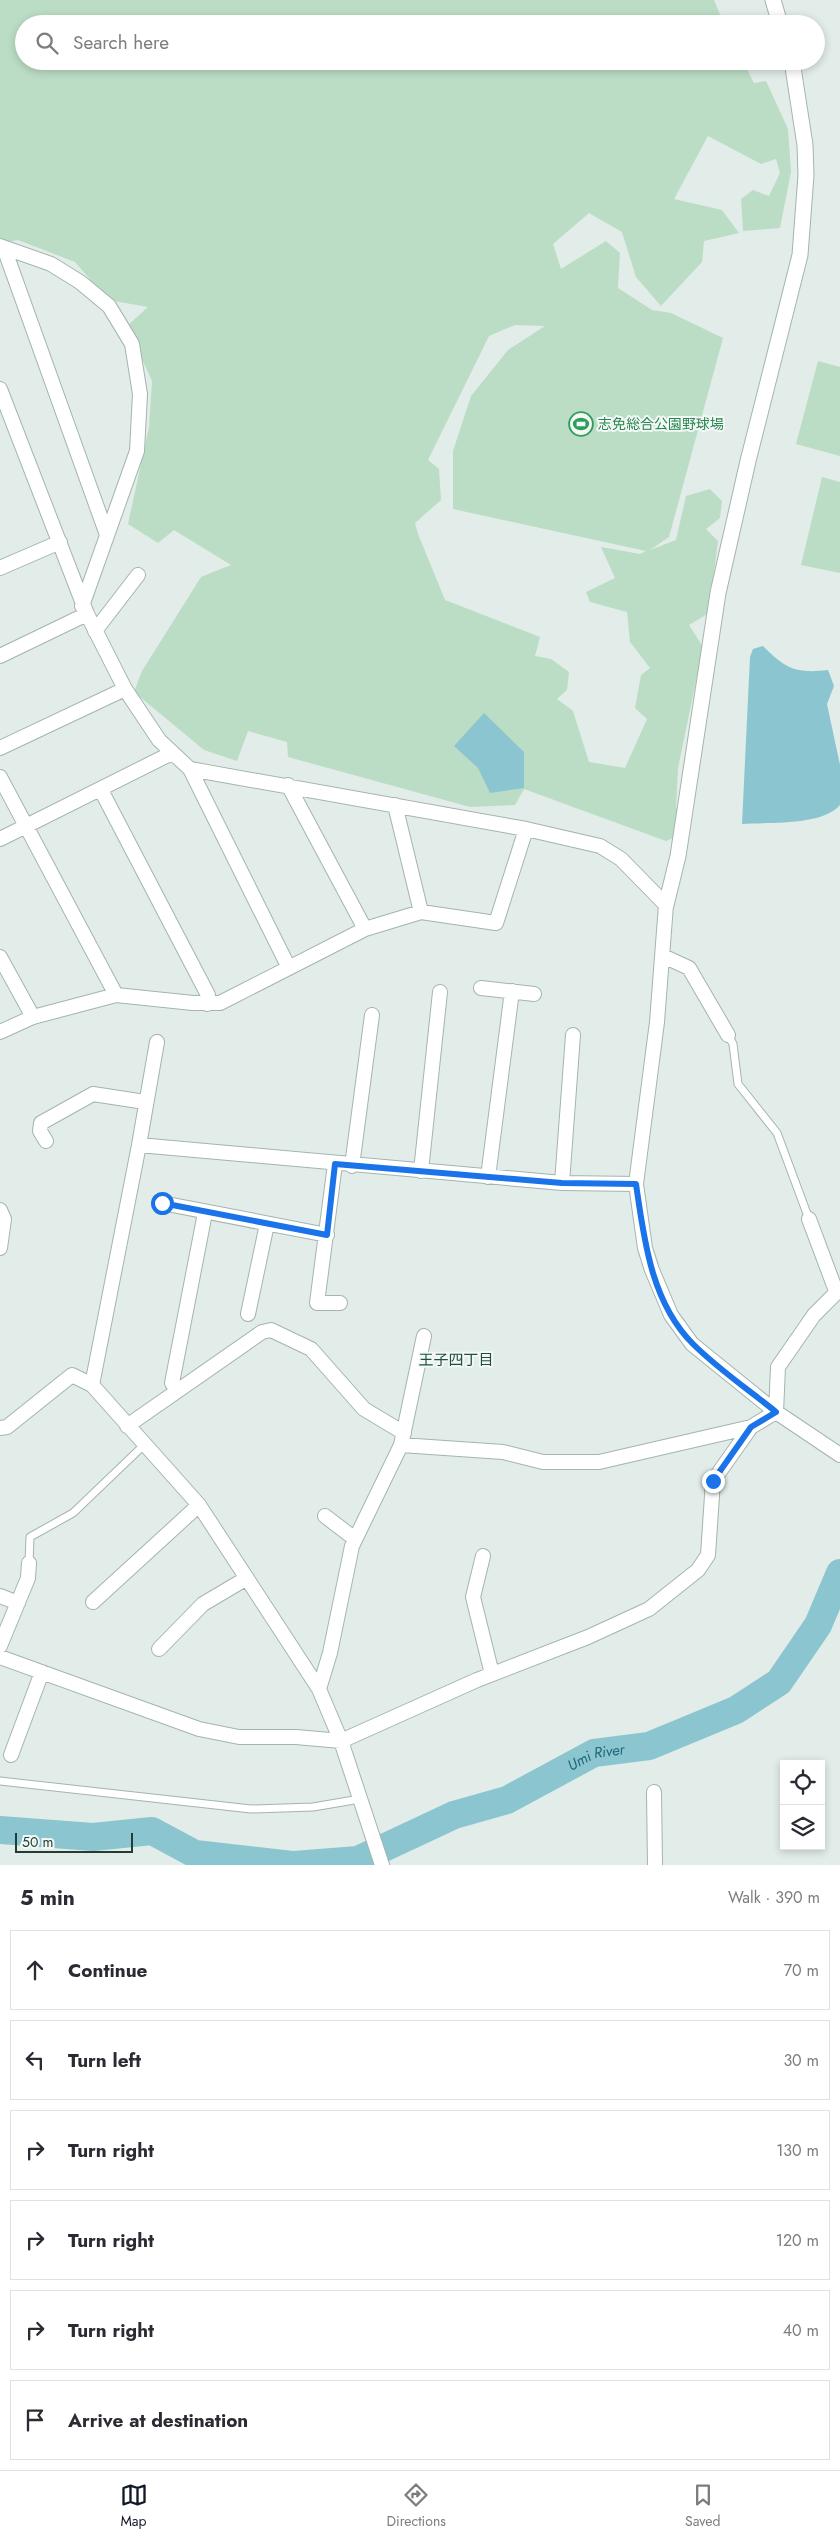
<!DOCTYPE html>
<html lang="en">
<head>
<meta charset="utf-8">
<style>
  :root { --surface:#fff; --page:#f2f2f3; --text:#2b2b33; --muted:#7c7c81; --line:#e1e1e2; --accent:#111827 }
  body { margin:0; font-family:Jost,"Noto Sans JP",sans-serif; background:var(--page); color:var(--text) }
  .controls { position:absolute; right:15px; bottom:15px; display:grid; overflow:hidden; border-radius:0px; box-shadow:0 2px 8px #0003 }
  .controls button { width:45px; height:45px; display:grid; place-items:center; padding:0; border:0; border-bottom:1px solid var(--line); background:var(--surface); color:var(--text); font:25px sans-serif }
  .scale { position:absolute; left:15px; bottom:12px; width:118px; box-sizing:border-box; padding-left:5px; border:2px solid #223d36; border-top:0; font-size:14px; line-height:18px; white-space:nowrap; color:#223d36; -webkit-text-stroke:4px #f3f8f6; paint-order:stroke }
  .stop { position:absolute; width:15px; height:15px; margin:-11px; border:4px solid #1a73e8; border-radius:50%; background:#fff }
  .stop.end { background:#1a73e8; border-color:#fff; box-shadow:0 1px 5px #0008 }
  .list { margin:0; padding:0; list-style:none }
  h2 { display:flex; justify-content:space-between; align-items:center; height:65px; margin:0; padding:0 20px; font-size:21px }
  h2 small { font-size:16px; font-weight:400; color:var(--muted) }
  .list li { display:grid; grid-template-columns:32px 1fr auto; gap:15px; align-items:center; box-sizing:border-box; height:80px; margin:0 10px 10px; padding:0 10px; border:1px solid var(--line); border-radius:0px }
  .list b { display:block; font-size:19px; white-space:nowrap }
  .list em { font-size:16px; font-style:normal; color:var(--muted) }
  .icon { flex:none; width:28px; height:28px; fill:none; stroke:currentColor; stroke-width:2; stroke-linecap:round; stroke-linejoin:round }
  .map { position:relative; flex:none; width:840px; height:1865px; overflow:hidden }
  .search { position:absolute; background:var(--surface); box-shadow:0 2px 8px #0003; left:15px; right:15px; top:15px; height:55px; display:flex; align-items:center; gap:12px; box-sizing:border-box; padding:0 18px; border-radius:28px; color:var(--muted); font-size:19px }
  .sheet { height:605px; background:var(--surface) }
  nav { display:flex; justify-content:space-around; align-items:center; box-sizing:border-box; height:70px; border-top:1px solid var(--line); background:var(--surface); font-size:14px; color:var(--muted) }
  nav a { display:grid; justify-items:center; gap:2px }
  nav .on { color:var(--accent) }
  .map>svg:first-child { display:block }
  .green { fill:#bbddc5; fill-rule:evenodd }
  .water { fill:#8bc5d0 }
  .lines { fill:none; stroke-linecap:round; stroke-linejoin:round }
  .river { stroke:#8bc5d0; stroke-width:28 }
  .service-casing { stroke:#a5b4af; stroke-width:9 }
  .minor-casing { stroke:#a5b4af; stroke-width:16 }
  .tertiary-casing { stroke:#a5b4af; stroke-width:17 }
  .service { stroke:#fff; stroke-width:7 }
  .minor { stroke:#fff; stroke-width:14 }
  .tertiary { stroke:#fff; stroke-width:15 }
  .route { stroke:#1a73e8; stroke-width:6 }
  .labels { text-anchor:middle; stroke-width:4; stroke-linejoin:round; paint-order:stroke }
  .leisure-label { font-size:14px; fill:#27864d; stroke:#f3f8f6; text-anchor:start }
  .neighbourhood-label { font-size:15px; fill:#1f4e43; stroke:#f3f8f6 }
  .water-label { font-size:15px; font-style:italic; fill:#1e6877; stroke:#f3f8f6 }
</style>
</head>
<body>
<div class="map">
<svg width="840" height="1865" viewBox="0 0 840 1865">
  <rect width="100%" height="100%" fill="#e2ece8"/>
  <!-- green -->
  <path class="green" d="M 0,0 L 714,0 L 724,24 L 24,24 L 24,61 L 743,61 L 754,83 L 766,81 L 788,129 L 791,172 L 780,228 L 743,231 L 741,199 L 753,190 L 769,196 L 780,173 L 776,159 L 761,164 L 708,136 L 674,199 L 722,210 L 739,233 L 704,241 L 702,262 L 661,306 L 636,277 L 622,232 L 589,213 L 553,244 L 561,269 L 606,241 L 620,253 L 618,288 L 652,310 L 671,313 L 723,338 L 669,537 L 650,550 L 676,540 L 686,496 L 710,489 L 722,501 L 720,518 L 706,529 L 718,541 L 709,613 L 689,625 L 703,647 L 678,768 L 676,807 L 689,831 L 666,841 L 524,789 L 515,805 L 470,807 L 288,757 L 287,742 L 248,731 L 237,761 L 204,750 L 134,692 L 142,671 L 201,577 L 231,565 L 174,530 L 158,543 L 128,524 L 149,427 L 152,381 L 127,326 L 148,307 L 108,300 L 75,262 L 18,240 L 0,243 ZM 515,325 L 545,326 L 508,350 L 471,396 L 453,451 L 453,509 L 646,551 L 640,554 L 601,547 L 615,578 L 586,592 L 590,602 L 627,612 L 630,642 L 650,668 L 641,675 L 635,708 L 647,719 L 625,768 L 589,762 L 573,711 L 557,699 L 567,690 L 569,672 L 551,659 L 535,656 L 540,637 L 445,600 L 418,534 L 415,523 L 441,500 L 439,469 L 428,460 L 489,336 Z
    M 818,361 L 840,367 L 840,456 L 796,444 Z
    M 822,477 L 840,482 L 840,573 L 801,565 Z"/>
  <!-- water -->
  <path class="water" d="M 763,646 C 785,668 795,674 828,670 L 834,686 L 827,704 L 840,765 L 840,805 C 822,826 769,822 742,824 L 750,657 L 753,649 Z
    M 484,713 L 524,752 L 524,788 L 490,793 L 478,768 L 454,746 Z"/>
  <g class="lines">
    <!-- river -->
    <g class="river">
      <path d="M 0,1830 L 93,1837 L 152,1831 L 195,1854 L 292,1865"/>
      <path id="s1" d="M 294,1865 L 358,1860 L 454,1815 L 507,1800 L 594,1753 L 649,1746 L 736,1710 L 779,1682 L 818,1625 L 840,1573"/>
    </g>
    <!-- service casing -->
    <g class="service-casing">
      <path id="service" d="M 728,1035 L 733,1044 L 738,1084 L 777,1133 L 809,1219
        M 29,1563 L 30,1537 L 73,1513 L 144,1445
        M 0,1781 L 251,1809 L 313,1807 L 360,1799"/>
    </g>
    <!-- minor casing -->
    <g class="minor-casing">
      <path id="minor" d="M 0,246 L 51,264 L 80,282 L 109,306 L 132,344 L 140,394 L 137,451 L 82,606
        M 4,248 L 107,535
        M 0,389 L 87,614 L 125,689 L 159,740 L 190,769 L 289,968
        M 0,568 L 60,542
        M 95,631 L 138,575
        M 0,656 L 87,614
        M 0,748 L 125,689
        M 190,769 L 526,829 L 600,846 L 621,859 L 666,905 L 657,1022 L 636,1184 L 645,1248 L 652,1270 L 671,1315 L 692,1344 L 776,1412 L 840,1455
        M 0,777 L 116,995
        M 288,785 L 365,929
        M 101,790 L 208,995 L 207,1004
        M 395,805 L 421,912
        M 0,839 L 172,753
        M 663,956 L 689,968 L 728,1035
        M 0,957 L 33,1017
        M 481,988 L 534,994
        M 0,1032 L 33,1017 L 116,995 L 193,1003 L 220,1003 L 365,929 L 421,912 L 496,923 L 526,829
        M 46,1141 L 40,1131 L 41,1123 L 93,1094 L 145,1102
        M 139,1145 L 157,1042
        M 335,1164 L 317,1303 L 340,1303
        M 352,1166 L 372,1015
        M 421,1171 L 440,992
        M 488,1177 L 512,991
        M 562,1183 L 573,1035
        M 162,1203 L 327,1235
        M 0,1210 L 4,1219 L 0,1248
        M 809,1219 L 836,1291
        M 248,1314 L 267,1224
        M 92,1385 L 139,1145 L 562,1183 L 636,1184
        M 177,1390 L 172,1383 L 205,1213
        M 127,1426 L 262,1332 L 271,1330 L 311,1349 L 364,1409 L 404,1433
        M 0,1428 L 7,1427 L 72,1375 L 92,1385 L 199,1505 L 319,1689 L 341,1741 L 382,1865
        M 401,1445 L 503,1452 L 543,1462 L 599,1462 L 751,1427 L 776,1412 L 778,1367 L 814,1315 L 840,1289
        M 325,1516 L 355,1539
        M 483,1556 L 473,1597 L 492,1674
        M 0,1596 L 18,1603
        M 93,1602 L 199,1505
        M 0,1646 L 28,1578 L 29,1563
        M 159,1649 L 203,1604 L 247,1578
        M 0,1657 L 199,1729 L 239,1737 L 296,1737 L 341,1741 L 477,1680 L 588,1637 L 649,1609 L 698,1570 L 708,1555 L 713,1481 L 751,1427
        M 319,1689 L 330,1653 L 352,1546 L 401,1445 L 424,1336
        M 11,1755 L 42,1672
        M 654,1792 L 655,1865"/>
    </g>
    <!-- tertiary casing -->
    <g class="tertiary-casing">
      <path id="tertiary" d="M 773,0 L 780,24
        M 666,905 L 678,856 L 718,593 L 748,461 L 800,255 L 806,175 L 805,145 L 792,61"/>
    </g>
    <!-- service -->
    <use href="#service" class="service"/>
    <!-- minor -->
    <use href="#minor" class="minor"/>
    <!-- tertiary -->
    <use href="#tertiary" class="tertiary"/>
  </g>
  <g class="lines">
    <!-- route -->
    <path class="route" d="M 162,1203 L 327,1235 L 335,1164 L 562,1183 L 636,1184 C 644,1239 651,1302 693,1344 C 718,1369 749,1390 776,1412 L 751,1427 L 713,1481"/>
  </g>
  <!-- icons -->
  <defs>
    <g id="stadium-ring" transform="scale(1.25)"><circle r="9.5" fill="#f3f8f6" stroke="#2e9e5b" stroke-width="1.5"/><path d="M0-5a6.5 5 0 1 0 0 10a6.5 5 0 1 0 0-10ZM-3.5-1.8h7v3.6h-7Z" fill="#2e9e5b"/></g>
  </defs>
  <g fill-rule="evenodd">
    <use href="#stadium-ring" x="581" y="424"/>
  </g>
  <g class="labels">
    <!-- leisure labels -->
    <g class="leisure-label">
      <text x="598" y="429">志免総合公園野球場</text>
    </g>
    <!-- neighbourhood labels -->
    <g class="neighbourhood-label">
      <text x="456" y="1365">王子四丁目</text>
    </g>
    <!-- water labels -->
    <g class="water-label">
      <text dy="5" stroke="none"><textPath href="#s1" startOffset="325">Umi River</textPath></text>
    </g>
  </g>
</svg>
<div class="controls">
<button><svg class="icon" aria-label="locate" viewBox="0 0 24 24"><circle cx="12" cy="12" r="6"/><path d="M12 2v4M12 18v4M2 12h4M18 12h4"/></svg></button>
<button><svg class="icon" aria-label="layers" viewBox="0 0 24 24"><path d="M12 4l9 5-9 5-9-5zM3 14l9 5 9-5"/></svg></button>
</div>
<div class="scale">50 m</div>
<div class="stop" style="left:162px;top:1203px"></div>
<div class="stop end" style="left:713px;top:1481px"></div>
<div class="search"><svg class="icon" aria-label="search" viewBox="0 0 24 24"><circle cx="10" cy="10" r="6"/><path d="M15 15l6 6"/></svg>Search here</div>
</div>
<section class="sheet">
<h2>5 min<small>Walk · 390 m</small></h2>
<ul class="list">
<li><svg class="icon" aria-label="ahead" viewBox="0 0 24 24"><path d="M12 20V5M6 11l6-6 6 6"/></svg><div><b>Continue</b></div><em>70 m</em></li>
<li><svg class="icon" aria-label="left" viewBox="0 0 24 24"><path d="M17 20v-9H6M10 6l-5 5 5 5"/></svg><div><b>Turn left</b></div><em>30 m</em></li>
<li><svg class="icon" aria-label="right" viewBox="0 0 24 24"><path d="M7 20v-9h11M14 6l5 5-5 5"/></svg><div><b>Turn right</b></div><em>130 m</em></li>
<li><svg class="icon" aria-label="right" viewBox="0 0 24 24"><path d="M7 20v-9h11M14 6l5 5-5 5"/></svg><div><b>Turn right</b></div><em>120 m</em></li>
<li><svg class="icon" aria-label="right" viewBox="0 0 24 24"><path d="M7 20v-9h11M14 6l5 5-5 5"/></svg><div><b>Turn right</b></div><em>40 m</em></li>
<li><svg class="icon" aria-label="arrive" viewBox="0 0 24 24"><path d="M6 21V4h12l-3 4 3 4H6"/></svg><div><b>Arrive at destination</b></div></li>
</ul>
</section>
<nav>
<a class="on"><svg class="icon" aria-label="map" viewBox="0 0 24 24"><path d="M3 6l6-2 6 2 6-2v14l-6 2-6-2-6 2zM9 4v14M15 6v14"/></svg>Map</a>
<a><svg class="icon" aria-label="directions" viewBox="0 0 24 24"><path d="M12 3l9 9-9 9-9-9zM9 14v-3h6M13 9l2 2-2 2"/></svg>Directions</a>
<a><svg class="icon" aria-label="saved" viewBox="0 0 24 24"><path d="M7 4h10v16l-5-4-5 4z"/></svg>Saved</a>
</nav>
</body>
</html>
